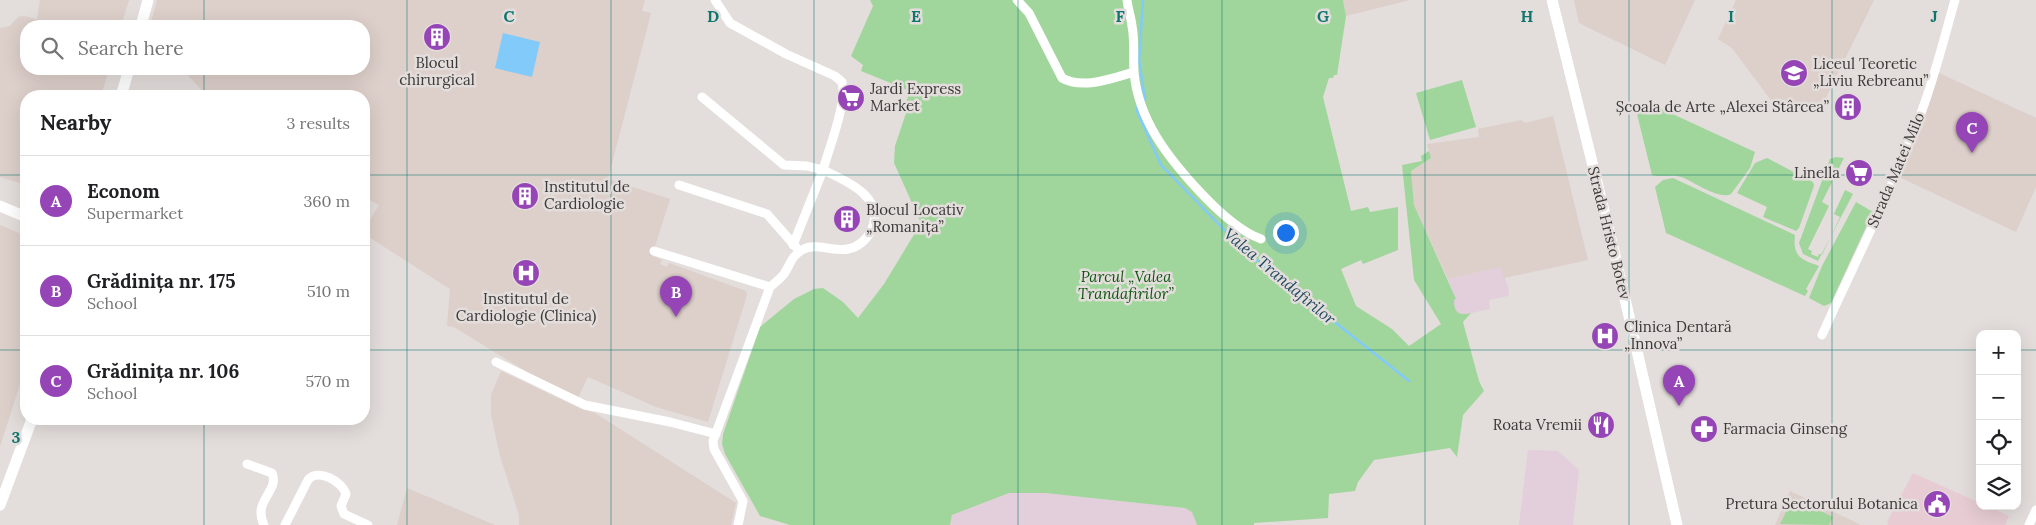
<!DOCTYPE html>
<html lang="en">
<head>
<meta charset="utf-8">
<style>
  :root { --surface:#fff; --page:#f2f2f2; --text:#202124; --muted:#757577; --line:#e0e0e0; --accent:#9545b5 }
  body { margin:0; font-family:Lora,serif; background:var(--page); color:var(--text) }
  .controls { position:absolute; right:15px; bottom:15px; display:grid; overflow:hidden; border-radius:10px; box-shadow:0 5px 20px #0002 }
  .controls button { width:45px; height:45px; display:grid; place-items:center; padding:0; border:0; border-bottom:1px solid var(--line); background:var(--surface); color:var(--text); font:25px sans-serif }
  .you { position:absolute; left:1285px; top:232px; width:18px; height:18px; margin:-12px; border:4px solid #fff; border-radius:50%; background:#1a73e8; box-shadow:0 0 0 8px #1a73e833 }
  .badge { display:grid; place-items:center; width:32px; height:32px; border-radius:50%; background:var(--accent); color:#fff; font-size:16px; font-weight:700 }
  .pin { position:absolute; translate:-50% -41px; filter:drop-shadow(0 1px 2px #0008) }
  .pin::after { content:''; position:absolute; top:26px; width:18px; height:15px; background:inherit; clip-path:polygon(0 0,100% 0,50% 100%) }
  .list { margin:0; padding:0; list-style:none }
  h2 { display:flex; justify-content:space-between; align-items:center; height:65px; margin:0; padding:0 20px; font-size:21px }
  h2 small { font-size:16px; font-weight:400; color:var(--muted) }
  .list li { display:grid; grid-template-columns:32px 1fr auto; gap:15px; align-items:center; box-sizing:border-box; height:90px; padding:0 20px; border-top:1px solid var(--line) }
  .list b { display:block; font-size:19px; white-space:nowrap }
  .list p { margin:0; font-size:16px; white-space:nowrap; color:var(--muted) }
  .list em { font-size:16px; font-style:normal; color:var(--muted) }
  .icon { flex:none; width:28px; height:28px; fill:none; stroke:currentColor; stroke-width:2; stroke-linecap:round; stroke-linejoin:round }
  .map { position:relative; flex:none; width:2036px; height:525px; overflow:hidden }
  .search { position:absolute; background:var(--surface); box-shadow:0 5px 20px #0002; left:20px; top:20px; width:350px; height:55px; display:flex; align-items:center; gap:12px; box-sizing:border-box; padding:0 18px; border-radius:20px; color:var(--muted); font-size:19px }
  .panel { position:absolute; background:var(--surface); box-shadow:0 5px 20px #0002; left:20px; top:90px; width:350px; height:335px; border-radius:20px }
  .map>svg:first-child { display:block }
  .commercial { fill:#e7cdd3 }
  .industrial { fill:#e3cedc }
  .built { fill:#ddcfca }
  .green { fill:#a0d69c }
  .water { fill:#82caf9 }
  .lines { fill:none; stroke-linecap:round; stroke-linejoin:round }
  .stream { stroke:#82caf9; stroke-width:2.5 }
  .minor { stroke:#fff; stroke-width:9 }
  .major { stroke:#fff; stroke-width:11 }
  .grid { fill:none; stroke:#0f766e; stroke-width:1; stroke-opacity:0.55 }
  .labels { text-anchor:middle; stroke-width:5; stroke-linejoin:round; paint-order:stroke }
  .poi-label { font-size:15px; fill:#3c3a39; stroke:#e3dddb; text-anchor:start }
  .street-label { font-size:15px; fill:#3c3a39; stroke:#e3dddb }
  .park-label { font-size:15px; font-style:italic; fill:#0e5610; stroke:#e3dddb }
  .water-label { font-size:16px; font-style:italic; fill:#1e475f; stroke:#e3dddb }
  .grid-label { font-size:16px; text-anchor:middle; font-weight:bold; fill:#0f766e; stroke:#e3dddb; stroke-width:5; stroke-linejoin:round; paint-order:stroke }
</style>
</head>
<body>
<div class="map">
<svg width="2036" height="525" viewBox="0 0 2036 525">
  <rect width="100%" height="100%" fill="#e3dddb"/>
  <!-- commercial -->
  <path class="commercial" d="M 1913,473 L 1980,503 L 1980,506 L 1987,506 L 2009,516 L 2005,525 L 1888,525 L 1887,522 Z"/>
  <!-- industrial -->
  <path class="industrial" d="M 1501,267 L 1509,290 L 1508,296 L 1489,300 L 1490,309 L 1462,315 L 1457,313 L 1454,308 L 1454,300 L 1456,300 L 1448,279 Z
    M 1528,450 L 1558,451 L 1579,470 L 1573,525 L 1519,525 Z
    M 1009,493 L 1045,493 L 1185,508 L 1192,512 L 1197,525 L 950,525 L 952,515 Z"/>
  <!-- built -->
  <path class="built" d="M 40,0 L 129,0 L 121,26 L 26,26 L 26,69 L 109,69 L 101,96 L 26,96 L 26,185 L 0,177 L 0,28 L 10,26 L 18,17 L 23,16 L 37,19 Z
    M 157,0 L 645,0 L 642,11 L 651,13 L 608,179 L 670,199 L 652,256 L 662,260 L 660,264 L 667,267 L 669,263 L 746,291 L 747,295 L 708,422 L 656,407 L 588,377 L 576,402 L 454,327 L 447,326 L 450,289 L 364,234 L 364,230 L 379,205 L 364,197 L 364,96 L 207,96 L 182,69 L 364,69 L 364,26 L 150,26 Z
    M 1343,0 L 1410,0 L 1346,16 Z
    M 1574,0 L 1695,0 L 1665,65 L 1579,23 Z
    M 1736,0 L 1874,0 L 1822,106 L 1814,111 L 1797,104 L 1794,110 L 1770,99 L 1732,48 L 1718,39 Z
    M 1939,73 L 2036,118 L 2036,187 L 2016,232 L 1899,177 Z
    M 1553,116 L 1588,260 L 1504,278 L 1501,267 L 1448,279 L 1414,205 L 1411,171 L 1431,158 L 1427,144 L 1479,137 L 1478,129 L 1521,120 L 1525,123 Z
    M 0,225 L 26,236 L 26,365 L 0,447 Z
    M 501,371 L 581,409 L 595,413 L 736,503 L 731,525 L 519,525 L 519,515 L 500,456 L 491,414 L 491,395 Z
    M 407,488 L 495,525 L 397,525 Z
    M 1790,491 L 1861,525 L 1775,525 Z"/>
  <!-- green -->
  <path class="green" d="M 870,0 L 1343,0 L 1346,16 L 1337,75 L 1334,75 L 1333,78 L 1329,78 L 1323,97 L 1351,211 L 1368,207 L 1370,212 L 1398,207 L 1398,250 L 1363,264 L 1361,260 L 1341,269 L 1356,306 L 1392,329 L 1409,346 L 1441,324 L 1414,280 L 1402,165 L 1422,161 L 1421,156 L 1429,151 L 1431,158 L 1411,171 L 1414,205 L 1456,299 L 1454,300 C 1454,313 1459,316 1471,313 L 1463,322 L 1479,381 L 1484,391 L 1463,415 L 1457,457 L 1450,448 L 1374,460 L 1358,482 L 1355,491 L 1329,494 L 1328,518 L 1254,523 L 1254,525 L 1197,525 L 1192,512 L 1185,508 L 1045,493 L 1009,493 L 952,515 L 950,525 L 790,525 L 760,516 L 725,454 L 722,444 L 723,434 L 760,327 L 794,299 L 814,289 L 823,288 L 843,302 L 858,318 L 884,284 L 921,223 L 894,163 L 895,146 L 908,107 L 906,103 L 910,91 L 861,71 L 863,65 L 851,56 L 873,6 Z
    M 1462,80 L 1476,127 L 1430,140 L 1416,93 Z
    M 1653,105 L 1755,152 L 1750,168 L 1731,194 C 1720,200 1695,183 1684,178 C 1673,173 1663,178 1652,175 L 1637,114 L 1644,107 Z
    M 1836,157 L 1844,158 L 1822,202 L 1829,206 L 1808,249 L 1812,251 L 1811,254 L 1818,257 L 1819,254 L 1822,255 L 1840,217 L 1834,214 L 1845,190 L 1853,194 L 1818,261 L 1803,254 L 1799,243 L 1830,159 Z
    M 1767,158 L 1813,182 L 1814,186 L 1799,228 L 1796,231 L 1763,217 L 1767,207 L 1737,193 L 1755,163 Z
    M 1673,178 L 1795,235 C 1795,239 1794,243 1795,247 C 1797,260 1809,262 1819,266 L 1806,289 L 1808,291 L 1805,296 L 1666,233 L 1655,187 L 1663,180 Z
    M 1856,202 L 1873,212 L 1831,303 L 1824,306 L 1809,298 L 1822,266 Z
    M 1793,498 L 1833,517 L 1829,525 L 1780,524 Z"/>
  <!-- water -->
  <path class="water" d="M 503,33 L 540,42 L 532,77 L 495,68 Z"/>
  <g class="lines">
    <!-- stream -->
    <path class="stream" d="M 1143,0 L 1139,60 L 1145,100
      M 1137,107 L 1137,111 L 1161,165 L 1244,250 L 1409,381"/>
    <!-- minor -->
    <path class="minor" d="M 715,0 L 730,23 L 786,54 L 835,76 L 842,82 C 847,104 829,148 823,170 C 847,181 887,198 871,231 C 866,240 858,247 848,249 C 833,252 815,242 802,250 C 792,255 790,265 784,274 C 780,279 775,283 770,287 L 713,441 L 714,449 L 743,501 L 738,525
      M 1017,0 L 1029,13 L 1062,78 C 1083,90 1113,78 1134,72
      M 1127,0 C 1128,9 1131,17 1132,26 C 1135,41 1133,57 1134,72 C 1138,120 1169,159 1201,193 C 1217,210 1239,231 1261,239
      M 702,97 L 784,165 L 807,166 L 823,170 L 793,245
      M 679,185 L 767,214 L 796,247
      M 654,251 L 770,287
      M 1822,335 C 1855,262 1892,189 1921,113 C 1935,76 1944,38 1955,0
      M 496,362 L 585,405 L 670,422 L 716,434
      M 247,464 L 272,473 C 280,491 252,501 264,525
      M 285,525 L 308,480 C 318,468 342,481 346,494 L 341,506 L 344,514 L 368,525
      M 2029,525 L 2036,510"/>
    <!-- major -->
    <path class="major" d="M 1552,0 L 1614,251 L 1677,525
      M 141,26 L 148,0
      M 121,96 L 129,69
      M 0,206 L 26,217
      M 0,505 L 32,419"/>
  </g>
  <!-- grid -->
  <path class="grid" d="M 204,0 L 204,26M 407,0 L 407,525M 611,0 L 611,525M 814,0 L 814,525M 1018,0 L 1018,525M 1222,0 L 1222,525M 1425,0 L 1425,525M 1629,0 L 1629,525M 1832,0 L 1832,525M 204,69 L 204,96M 0,175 L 26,175M 364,175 L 2036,175M 0,350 L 26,350M 364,350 L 1980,350M 2017,350 L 2036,350M 204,419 L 204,525"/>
  <!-- icons -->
  <defs>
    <g id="building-disc" transform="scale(1.4375)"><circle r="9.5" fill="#9545b5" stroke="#e3dddb"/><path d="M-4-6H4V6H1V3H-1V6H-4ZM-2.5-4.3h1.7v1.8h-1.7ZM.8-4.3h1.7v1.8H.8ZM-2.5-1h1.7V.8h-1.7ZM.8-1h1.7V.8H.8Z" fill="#fff"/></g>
    <g id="school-disc" transform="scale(1.4375)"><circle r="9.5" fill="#9545b5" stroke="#e3dddb"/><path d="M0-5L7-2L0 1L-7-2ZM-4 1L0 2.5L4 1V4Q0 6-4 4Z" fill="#fff"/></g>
    <g id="supermarket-disc" transform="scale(1.4375)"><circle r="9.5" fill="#9545b5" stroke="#e3dddb"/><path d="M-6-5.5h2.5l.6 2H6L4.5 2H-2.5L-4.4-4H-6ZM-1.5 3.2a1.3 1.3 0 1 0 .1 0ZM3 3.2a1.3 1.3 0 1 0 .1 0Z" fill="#fff"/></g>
    <g id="hospital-disc" transform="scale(1.4375)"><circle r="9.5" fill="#9545b5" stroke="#e3dddb"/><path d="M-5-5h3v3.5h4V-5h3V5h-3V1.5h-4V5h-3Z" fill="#fff"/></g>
    <g id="restaurant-disc" transform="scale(1.4375)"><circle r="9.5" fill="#9545b5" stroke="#e3dddb"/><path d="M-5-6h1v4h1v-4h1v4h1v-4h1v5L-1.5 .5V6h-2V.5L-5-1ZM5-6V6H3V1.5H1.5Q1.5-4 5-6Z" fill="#fff"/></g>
    <g id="pharmacy-disc" transform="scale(1.4375)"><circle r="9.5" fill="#9545b5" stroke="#e3dddb"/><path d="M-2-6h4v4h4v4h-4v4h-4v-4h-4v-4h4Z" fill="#fff"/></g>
    <g id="civic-disc" transform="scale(1.4375)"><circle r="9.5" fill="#9545b5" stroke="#e3dddb"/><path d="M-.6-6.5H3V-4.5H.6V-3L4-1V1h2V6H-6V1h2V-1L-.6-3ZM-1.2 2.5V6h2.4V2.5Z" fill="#fff"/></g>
  </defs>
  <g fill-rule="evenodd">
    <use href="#building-disc" x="437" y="37"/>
    <use href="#school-disc" x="1794" y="73"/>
    <use href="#supermarket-disc" x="851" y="98"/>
    <use href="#building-disc" x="1848" y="107"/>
    <use href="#supermarket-disc" x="1859" y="173"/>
    <use href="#building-disc" x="525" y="196"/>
    <use href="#building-disc" x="847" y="219"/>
    <use href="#hospital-disc" x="526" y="273"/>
    <use href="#hospital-disc" x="1605" y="336"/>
    <use href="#restaurant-disc" x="1601" y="425"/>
    <use href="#pharmacy-disc" x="1704" y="429"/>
    <use href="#civic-disc" x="1937" y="504"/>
  </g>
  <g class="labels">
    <!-- poi labels -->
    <g class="poi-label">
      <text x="437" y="68" text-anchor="middle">Blocul<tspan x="437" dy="17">chirurgical</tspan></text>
      <text x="1813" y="69">Liceul Teoretic<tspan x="1813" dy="17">„Liviu Rebreanu”</tspan></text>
      <text x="870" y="94">Jardi Express<tspan x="870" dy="17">Market</tspan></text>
      <text x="1829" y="112" text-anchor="end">Școala de Arte „Alexei Stârcea”</text>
      <text x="1840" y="178" text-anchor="end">Linella</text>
      <text x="544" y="192">Institutul de<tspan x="544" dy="17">Cardiologie</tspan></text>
      <text x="866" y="215">Blocul Locativ<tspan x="866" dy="17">„Romanița”</tspan></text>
      <text x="526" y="304" text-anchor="middle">Institutul de<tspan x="526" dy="17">Cardiologie (Clinica)</tspan></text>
      <text x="1624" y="332">Clinica Dentară<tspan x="1624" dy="17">„Innova”</tspan></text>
      <text x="1582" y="430" text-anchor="end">Roata Vremii</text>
      <text x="1723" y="434">Farmacia Ginseng</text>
      <text x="1918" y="509" text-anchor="end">Pretura Sectorului Botanica</text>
    </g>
    <!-- street labels -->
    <g class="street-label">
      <text transform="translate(1896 170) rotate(-67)" y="5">Strada Matei Milo</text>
      <text transform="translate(1609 233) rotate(76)" y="5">Strada Hristo Botev</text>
    </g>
    <!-- park labels -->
    <g class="park-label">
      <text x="1126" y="282">Parcul „Valea<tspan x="1126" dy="17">Trandafirilor”</tspan></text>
    </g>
    <!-- water labels -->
    <g class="water-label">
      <text transform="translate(1280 276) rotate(40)" y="6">Valea Trandafirilor</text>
    </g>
  </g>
  <g class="grid-label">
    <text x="509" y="22">C</text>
    <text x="713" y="22">D</text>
    <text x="916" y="22">E</text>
    <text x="1120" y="22">F</text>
    <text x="1323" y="22">G</text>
    <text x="1527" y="22">H</text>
    <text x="1731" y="22">I</text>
    <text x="1934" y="22">J</text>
    <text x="16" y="443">3</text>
  </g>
</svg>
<div class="controls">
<button>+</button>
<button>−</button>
<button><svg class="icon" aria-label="locate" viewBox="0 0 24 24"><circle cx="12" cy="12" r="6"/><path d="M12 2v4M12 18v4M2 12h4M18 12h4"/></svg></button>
<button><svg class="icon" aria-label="layers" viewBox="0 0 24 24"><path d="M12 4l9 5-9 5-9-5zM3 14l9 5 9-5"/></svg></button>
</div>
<div class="you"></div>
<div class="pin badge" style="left:1679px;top:406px">A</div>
<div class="pin badge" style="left:676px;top:317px">B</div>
<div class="pin badge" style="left:1972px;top:153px">C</div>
<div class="search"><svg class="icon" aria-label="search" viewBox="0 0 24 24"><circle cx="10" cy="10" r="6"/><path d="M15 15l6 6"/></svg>Search here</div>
<section class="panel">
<h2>Nearby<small>3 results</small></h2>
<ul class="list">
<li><span class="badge">A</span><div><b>Econom</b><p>Supermarket</p></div><em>360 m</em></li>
<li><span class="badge">B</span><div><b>Grădinița nr. 175</b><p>School</p></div><em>510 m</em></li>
<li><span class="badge">C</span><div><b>Grădinița nr. 106</b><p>School</p></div><em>570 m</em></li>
</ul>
</section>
</div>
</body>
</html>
